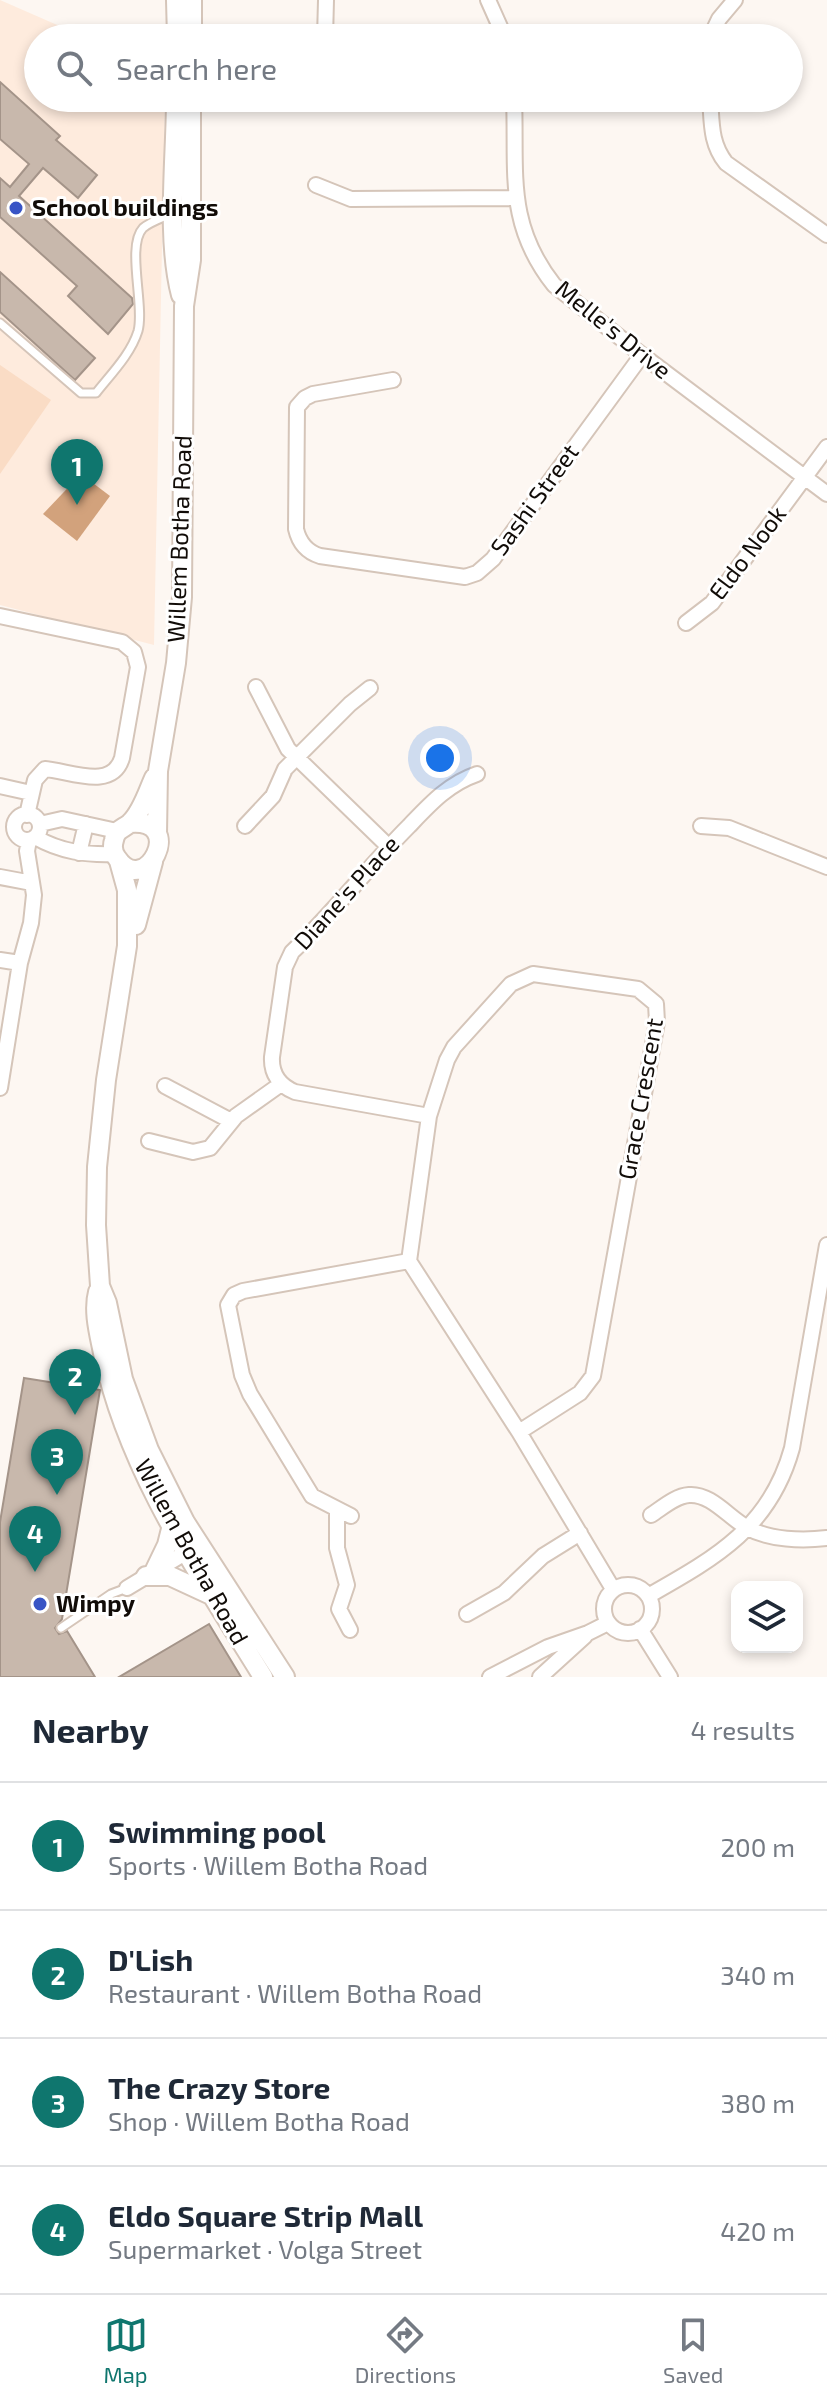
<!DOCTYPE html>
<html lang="en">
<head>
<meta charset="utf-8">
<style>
  :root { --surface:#fff; --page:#f6f6f7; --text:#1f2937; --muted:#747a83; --line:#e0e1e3; --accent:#0f766e }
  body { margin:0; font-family:"Exo 2",sans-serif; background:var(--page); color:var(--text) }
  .controls { position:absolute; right:24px; bottom:24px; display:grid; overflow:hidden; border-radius:16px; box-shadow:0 4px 12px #0003 }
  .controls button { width:72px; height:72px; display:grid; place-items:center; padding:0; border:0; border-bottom:2px solid var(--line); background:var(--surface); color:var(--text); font:40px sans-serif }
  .you { position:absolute; left:440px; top:758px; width:28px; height:28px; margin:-20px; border:6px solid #fff; border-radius:50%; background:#1a73e8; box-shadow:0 0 0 12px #1a73e833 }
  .badge { display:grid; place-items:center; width:52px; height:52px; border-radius:50%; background:var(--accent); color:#fff; font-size:26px; font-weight:700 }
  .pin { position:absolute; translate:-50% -66px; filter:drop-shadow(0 2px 4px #0008) }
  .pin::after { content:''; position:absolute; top:42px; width:28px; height:24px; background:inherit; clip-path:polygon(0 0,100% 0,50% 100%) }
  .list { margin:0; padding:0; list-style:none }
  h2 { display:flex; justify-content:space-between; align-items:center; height:104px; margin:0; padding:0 32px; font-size:34px }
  h2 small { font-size:26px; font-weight:400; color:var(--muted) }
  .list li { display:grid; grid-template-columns:52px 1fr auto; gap:24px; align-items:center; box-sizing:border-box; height:128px; padding:0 32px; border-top:2px solid var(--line) }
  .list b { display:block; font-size:30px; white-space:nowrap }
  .list p { margin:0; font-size:26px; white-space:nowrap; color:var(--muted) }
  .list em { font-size:26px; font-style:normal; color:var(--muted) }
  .icon { flex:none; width:44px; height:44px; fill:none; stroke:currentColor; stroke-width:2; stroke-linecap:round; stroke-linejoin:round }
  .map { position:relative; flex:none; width:827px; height:1677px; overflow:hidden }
  .search { position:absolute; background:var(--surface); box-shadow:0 4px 12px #0003; left:24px; right:24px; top:24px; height:88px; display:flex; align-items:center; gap:20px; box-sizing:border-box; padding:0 28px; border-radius:44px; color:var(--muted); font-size:30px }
  .sheet { height:616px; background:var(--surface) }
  nav { display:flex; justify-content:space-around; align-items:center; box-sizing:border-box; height:112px; border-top:2px solid var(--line); background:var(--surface); font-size:22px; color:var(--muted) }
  nav a { display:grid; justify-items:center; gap:4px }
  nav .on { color:var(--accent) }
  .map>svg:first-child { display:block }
  .built { fill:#feebdd }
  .green { fill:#fadcc5 }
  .water { fill:#d2a27c }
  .building { fill:#c8b8ac; stroke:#a49489; stroke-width:2 }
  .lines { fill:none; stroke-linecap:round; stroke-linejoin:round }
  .service-casing { stroke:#d5c5b9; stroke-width:11 }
  .minor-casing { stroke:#d5c5b9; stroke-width:18 }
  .tertiary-casing { stroke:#d5c5b9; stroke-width:22 }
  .service { stroke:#fff; stroke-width:7 }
  .minor { stroke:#fff; stroke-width:14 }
  .tertiary { stroke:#fff; stroke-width:18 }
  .poi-dot { fill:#3854c5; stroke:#fff; stroke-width:3 }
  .labels { text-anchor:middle; stroke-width:6; stroke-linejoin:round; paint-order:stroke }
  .poi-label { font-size:24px; font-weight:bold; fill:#110c08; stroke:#fff; text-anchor:start }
  .street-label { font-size:24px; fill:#110c08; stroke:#fff }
</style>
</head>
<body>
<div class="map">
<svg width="827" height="1677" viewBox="0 0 827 1677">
  <rect width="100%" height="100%" fill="#fdf7f2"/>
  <!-- built -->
  <path class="built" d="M 0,0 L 87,38 L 38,38 L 38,98 L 165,98 L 154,645 L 0,605 Z"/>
  <!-- green -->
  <path class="green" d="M 0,365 L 51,400 L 0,474 Z"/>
  <!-- water -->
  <path class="water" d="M 81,474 L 110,496 L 77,541 L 43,514 Z"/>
  <!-- building -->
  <path class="building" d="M 0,82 L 60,136 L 56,140 L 97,175 L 78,198 L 43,168 L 19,196 L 132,298 L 133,304 L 108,334 L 68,296 L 77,286 L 0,217 L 0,178 L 10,187 L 29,164 L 0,139 Z
    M 0,272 L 95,358 L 75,380 L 0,312 Z
    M 24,1378 L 100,1390 L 62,1619 L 55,1628 L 59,1634 L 67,1631 L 95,1677 L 0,1677 L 0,1522 Z
    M 209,1624 L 241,1677 L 119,1677 Z"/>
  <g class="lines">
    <!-- service casing -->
    <g class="service-casing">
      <path id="service" d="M 0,323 L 81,393 L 96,393 C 111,374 131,354 138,331 C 145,306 126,246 143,228 C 150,222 162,218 171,214
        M 61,1628 L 111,1594 L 127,1588"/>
    </g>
    <!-- minor casing -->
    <g class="minor-casing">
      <path id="minor" d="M 488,0 L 505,38
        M 325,38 L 326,0
        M 710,38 L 719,19 L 735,0
        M 514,98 C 517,171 505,223 554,285 L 642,355 L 827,494
        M 710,98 C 712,122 710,143 726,163 L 827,235
        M 316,185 L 351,199 L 515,198
        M 393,380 L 313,394 L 305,398 L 297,407 L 296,529 C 299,542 307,552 320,556 L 465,577 L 477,573 L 493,559 L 642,355
        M 0,616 L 122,642 L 134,652 L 138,667 L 122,758 C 112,791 70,771 45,769 L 35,780 L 27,815
        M 686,623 L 712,603 L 827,447
        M 256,687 L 288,749 L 388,846
        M 0,786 L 31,793
        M14 827a13 13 0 1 1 26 0a13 13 0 1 1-26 0Z
        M 40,824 L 62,819 L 117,831
        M 245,826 L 273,796 L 285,769 L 350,704 L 370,688
        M 701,826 L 729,828 L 827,867
        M 35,837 C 61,852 86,855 115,854
        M 79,853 L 86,824
        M 0,877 L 32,883
        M 0,960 L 20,963
        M 533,974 L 638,989 L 656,1004 L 657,1022 L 593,1376 L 580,1393 L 519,1432 L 409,1261 L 429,1116 L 447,1060 L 454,1047 L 511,984 Z
        M 165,1086 L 231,1121
        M 0,1088 L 20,963 L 31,923 L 34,895 L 27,851 L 29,840
        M 429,1116 L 295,1092 C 280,1086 271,1074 272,1057 L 285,967 L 292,952 C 334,912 369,866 409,826 C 430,804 448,784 477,774
        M 149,1141 L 193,1152 L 210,1148 L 236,1116 L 281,1084
        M 519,1432 L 613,1589
        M 337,1510 L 337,1548 L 347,1585 L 339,1609 L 350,1630
        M 651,1515 C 662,1508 675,1496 689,1495 C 711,1493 730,1519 748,1528 C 770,1540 802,1541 827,1538
        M 351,1516 L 312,1496 L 250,1394 L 242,1375 L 228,1305 L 234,1295 L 243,1291 L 409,1261
        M604 1609a24 24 0 1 1 48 0a24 24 0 1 1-48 0Z
        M 127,1588 L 195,1547
        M 648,1596 C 715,1558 770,1528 792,1448 L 827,1245
        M 467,1614 L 504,1593 L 543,1556 L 580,1533
        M 640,1629 L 670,1677
        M 490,1677 L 548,1647 L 588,1633 L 608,1623
        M 540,1677 L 585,1636"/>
    </g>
    <!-- tertiary casing -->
    <g class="tertiary-casing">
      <path id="tertiary" d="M 176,0 L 177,38
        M 192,38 L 192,0
        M 176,98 C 176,158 166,238 181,295
        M 130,823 C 188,818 145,900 117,858 C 113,853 112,846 114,840 C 116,829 123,829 130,823 C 142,812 148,791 154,778
        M 157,834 L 158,771 L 176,663 L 182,597 L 184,306 L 191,260 L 191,98
        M 119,861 L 127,890 L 127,946 L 106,1080 L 97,1167 L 96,1225 L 100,1286 L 107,1303 L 123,1379 L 149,1450 L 185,1522 L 285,1677
        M 136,925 L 153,862
        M 98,1292 C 93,1311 99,1333 103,1353 C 128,1472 200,1575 263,1677
        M 154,1572 L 167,1545 L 172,1525
        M 146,1576 L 170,1576 L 211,1595"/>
    </g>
    <!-- service -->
    <use href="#service" class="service"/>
    <!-- minor -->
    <use href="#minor" class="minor"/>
    <!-- tertiary -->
    <use href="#tertiary" class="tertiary"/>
  </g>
  <!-- markers -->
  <g class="poi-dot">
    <circle cx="16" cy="208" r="8"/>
    <circle cx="40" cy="1604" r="8"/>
  </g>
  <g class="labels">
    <!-- poi labels -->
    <g class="poi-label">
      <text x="32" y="216">School buildings</text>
      <text x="56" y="1612">Wimpy</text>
    </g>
    <!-- street labels -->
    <g class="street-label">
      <text transform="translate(613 330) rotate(39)" y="8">Melle's Drive</text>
      <text transform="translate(535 500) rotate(-54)" y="8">Sashi Street</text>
      <text transform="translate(180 539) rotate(-88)" y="8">Willem Botha Road</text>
      <text transform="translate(748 553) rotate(-53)" y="8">Eldo Nook</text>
      <text transform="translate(347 893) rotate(-48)" y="8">Diane's Place</text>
      <text transform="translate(641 1099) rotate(-80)" y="8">Grace Crescent</text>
      <text transform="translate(191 1552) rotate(61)" y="8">Willem Botha Road</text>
    </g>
  </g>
</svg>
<div class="controls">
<button><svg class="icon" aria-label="layers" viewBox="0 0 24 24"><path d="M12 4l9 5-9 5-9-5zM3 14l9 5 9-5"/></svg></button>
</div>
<div class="you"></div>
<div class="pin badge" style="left:77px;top:505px">1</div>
<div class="pin badge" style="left:75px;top:1415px">2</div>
<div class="pin badge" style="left:57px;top:1495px">3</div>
<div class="pin badge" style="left:35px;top:1572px">4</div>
<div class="search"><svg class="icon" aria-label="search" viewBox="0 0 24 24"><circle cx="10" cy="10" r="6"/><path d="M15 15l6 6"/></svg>Search here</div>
</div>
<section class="sheet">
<h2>Nearby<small>4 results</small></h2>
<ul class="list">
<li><span class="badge">1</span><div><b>Swimming pool</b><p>Sports · Willem Botha Road</p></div><em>200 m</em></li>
<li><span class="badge">2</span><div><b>D'Lish</b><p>Restaurant · Willem Botha Road</p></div><em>340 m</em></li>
<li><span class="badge">3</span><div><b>The Crazy Store</b><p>Shop · Willem Botha Road</p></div><em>380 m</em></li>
<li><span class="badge">4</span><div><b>Eldo Square Strip Mall</b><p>Supermarket · Volga Street</p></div><em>420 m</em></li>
</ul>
</section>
<nav>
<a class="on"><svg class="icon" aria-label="map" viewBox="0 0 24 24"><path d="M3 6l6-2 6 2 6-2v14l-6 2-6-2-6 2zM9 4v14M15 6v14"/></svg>Map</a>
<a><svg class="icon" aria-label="directions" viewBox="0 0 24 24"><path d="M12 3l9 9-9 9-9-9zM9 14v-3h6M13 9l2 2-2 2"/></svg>Directions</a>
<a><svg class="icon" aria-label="saved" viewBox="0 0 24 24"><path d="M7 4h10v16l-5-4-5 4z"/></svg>Saved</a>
</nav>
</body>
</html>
